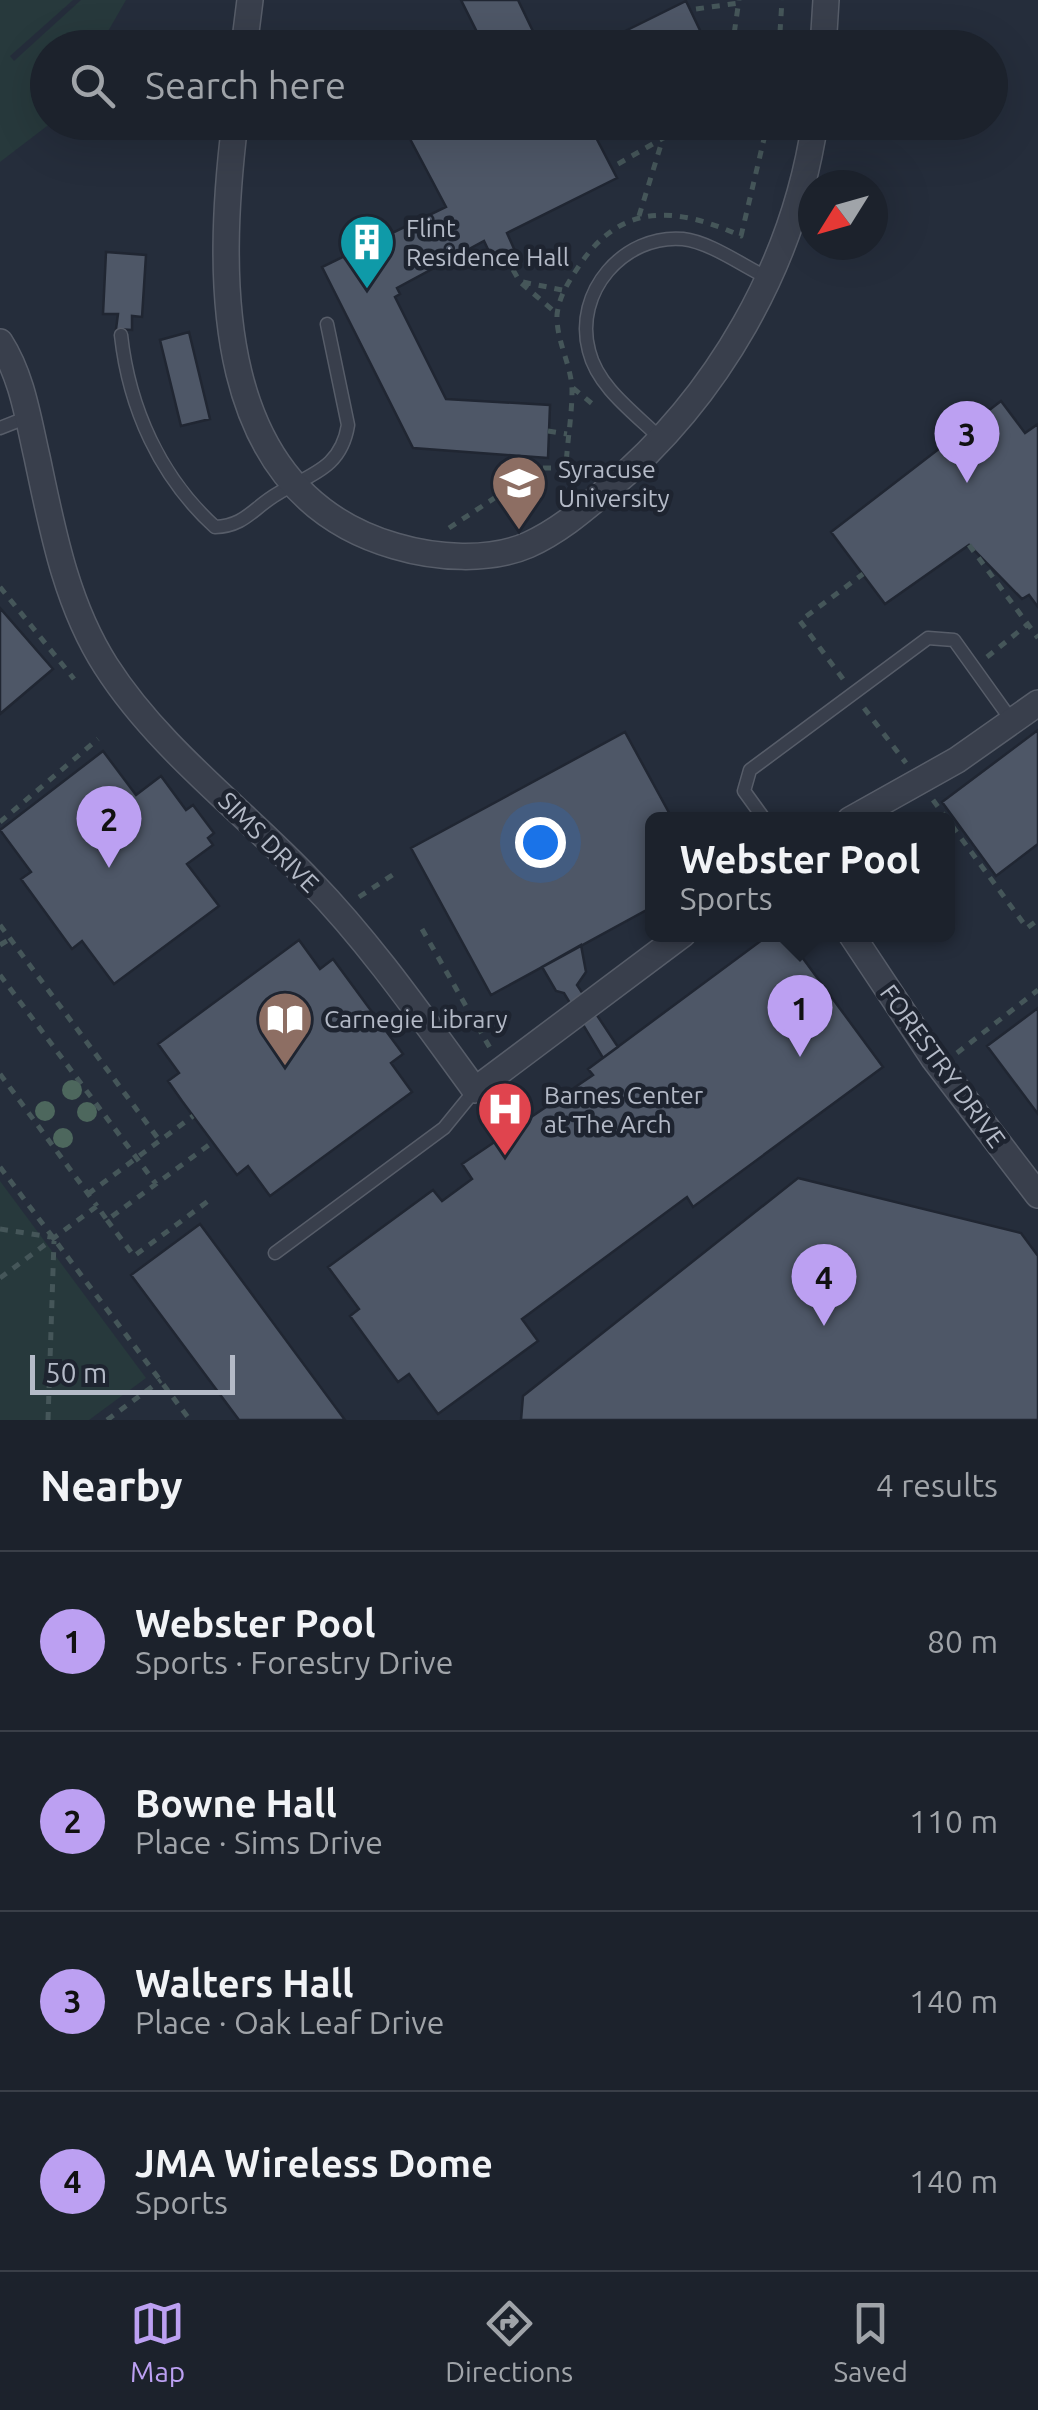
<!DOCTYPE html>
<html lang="en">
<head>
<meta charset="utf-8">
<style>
  :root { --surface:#1c222c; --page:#292f38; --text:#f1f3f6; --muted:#a0a4a9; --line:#3a3f48; --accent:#bca0f2 }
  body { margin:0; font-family:Ubuntu,sans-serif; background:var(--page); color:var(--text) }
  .compass { position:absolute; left:798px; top:170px; width:90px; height:90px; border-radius:50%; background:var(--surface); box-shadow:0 10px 40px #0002; rotate:233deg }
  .scale { position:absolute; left:30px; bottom:25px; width:205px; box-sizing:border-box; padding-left:10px; border:5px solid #b4bac7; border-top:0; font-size:28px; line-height:35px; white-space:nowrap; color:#b4bac7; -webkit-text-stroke:8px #1e2430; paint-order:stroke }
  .you { position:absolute; left:540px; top:842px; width:35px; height:35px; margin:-25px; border:8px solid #fff; border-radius:50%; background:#1a73e8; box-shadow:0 0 0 15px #1a73e833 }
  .badge { display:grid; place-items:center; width:65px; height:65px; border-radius:50%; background:var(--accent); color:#111; font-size:32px; font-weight:700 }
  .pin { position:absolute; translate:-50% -82px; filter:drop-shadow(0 2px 5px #0008) }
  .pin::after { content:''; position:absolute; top:52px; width:35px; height:30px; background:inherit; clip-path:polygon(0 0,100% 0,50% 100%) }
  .popup { position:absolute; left:645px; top:812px; width:310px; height:130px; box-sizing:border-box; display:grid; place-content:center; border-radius:15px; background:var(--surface); filter:drop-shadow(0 2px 8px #0005); font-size:32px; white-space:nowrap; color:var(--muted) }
  .popup b { font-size:38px; color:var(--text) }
  .popup::after { content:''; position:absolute; left:50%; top:100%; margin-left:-20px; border:20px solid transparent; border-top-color:var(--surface) }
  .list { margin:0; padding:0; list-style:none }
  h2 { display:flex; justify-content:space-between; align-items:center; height:130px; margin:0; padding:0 40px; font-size:42px }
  h2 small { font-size:32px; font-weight:400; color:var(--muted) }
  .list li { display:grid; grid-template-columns:65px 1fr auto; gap:30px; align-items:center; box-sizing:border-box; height:180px; padding:0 40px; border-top:2px solid var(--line) }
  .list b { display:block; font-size:38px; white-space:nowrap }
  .list p { margin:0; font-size:32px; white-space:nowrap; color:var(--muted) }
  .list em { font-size:32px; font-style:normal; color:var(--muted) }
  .icon { flex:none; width:55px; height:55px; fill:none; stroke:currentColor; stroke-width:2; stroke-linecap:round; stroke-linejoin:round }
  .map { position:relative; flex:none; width:1038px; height:1420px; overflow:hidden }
  .search { position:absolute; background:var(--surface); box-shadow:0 10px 40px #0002; left:30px; right:30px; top:30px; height:110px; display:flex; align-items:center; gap:25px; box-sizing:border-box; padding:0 35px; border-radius:55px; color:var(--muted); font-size:38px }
  .sheet { height:850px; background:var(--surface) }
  nav { display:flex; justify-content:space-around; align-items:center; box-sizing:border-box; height:140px; border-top:2px solid var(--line); background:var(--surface); font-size:28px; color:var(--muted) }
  nav a { display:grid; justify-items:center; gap:5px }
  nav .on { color:var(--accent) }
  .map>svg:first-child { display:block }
  .green { fill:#27393c }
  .building { fill:#4e5767; stroke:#202632; stroke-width:2.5 }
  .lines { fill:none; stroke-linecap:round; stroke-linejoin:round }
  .lane-casing { stroke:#575d69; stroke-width:15 }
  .street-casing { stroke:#575d69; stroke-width:28 }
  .path { stroke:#455659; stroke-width:5; stroke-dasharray:8 8; stroke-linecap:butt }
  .lane { stroke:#393f4c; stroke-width:12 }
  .street { stroke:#393f4c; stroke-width:25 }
  .tree { fill:#4d675d }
  .labels { text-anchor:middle; stroke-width:9; stroke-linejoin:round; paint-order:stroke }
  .poi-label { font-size:25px; fill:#b4bac7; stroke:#1e2430; text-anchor:start }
  .street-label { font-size:25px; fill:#b4bac7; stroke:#1e2430 }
</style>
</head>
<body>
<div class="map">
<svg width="1038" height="1420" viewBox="0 0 1038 1420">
  <rect width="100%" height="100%" fill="#252d3b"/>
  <!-- green -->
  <path class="green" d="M 0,0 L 73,0 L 10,56 L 14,61 L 81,0 L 126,0 L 99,47 L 48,48 L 48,122 L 51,123 L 0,162 Z
    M 0,1181 L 146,1378 L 89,1420 L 0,1420 Z"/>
  <!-- building -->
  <path class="building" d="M 461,0 L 518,0 L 541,48 L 485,48 Z
    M 686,1 L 707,45 L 702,48 L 591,48 Z
    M 439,122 L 570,122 L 576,132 L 590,126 L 617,178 L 507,233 L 515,251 L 494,262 L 484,241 L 397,288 L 400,294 L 395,297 L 446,399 L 550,405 L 548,458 L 413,448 L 322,267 L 446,207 L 409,137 Z
    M 106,252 L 146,255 L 142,317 L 132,316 L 132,330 L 116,329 L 118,314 L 103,314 Z
    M 189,332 L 210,419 L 181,426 L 160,340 Z
    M 1001,401 L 1025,433 L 1038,424 L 1038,607 L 1029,595 L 1022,599 L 969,545 L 885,604 L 831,532 Z
    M 0,608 L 53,669 L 0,714 Z
    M 1038,730 L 1038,844 L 996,876 L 942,802 Z
    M 625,732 L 673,820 L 652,820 L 652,907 L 491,995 L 411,848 Z
    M 103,751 L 136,795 L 161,776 L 186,810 L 193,805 L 214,833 L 208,838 L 213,845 L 187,864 L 219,906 L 114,984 L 82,941 L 72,949 L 21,879 L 31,872 L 0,830 Z
    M 770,934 L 785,934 L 883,1067 L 693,1207 L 687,1197 L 522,1319 L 538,1341 L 438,1414 L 409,1374 L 398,1382 L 350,1316 L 359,1309 L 328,1267 L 433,1190 L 442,1201 L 472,1179 L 462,1164 L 593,1075 L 588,1069 Z
    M 299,940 L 320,969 L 333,959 L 403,1054 L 391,1063 L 412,1092 L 270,1196 L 248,1166 L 237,1175 L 182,1101 L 168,1081 L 179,1073 L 158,1044 Z
    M 581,945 L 586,972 L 577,985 L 618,1047 L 603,1058 L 564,993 L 556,991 L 542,967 Z
    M 1038,1008 L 1038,1114 L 987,1046 Z
    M 798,1178 L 1021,1233 L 1038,1256 L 1038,1420 L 521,1420 L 523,1396 Z
    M 200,1224 L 345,1420 L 239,1420 L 131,1275 Z"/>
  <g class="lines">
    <!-- lane casing -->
    <g class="lane-casing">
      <path id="lane" d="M 121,335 C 129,408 160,477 215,527 C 245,526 253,508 277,494 C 310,474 341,469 348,425 L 327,324
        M 0,428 L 28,417
        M 662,440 C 636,414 598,388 589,351 C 573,292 624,234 683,239 C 710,242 743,266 768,278
        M 765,820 L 744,791 L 750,770 L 928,638 L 954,640 L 1012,721
        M 275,1253 L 444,1128 L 475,1090"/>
    </g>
    <!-- street casing -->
    <g class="street-casing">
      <path id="street" d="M 244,48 L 250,0
        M 823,48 L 826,0
        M 235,122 C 216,278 211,493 395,546 C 435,558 489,562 528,545 C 559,531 583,510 608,489 C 718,397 794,264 815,122
        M 0,342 C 22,376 28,418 37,457 C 52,528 66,604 106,666 C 159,749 243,810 310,881 C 372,945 423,1019 475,1090 L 683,934
        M 850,820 L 957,760 L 1038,703
        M 851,934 L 934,1059 L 1038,1195"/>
    </g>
    <!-- path -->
    <path class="path" d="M 696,9 L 739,3
      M 732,48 L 739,0
      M 779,48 L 782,0
      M 618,164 L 663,138 L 678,122
      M 639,216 L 663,138
      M 505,256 L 520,282 L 556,313
      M 523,282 L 562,290
      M 573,388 L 596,407
      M 548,431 L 567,434
      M 449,528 L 540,468 L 566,468 C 567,442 572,416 572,391 C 572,366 556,341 557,315 C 559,296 569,281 579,266 C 622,201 677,207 741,236 L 768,122
      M 969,545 L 1038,638
      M 0,587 L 74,679
      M 987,657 L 1028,624
      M 843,679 L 800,621 L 863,574
      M 864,708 L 906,763
      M 933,800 L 1027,928 L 1038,920
      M 0,822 L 98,739
      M 359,897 L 394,874
      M 0,925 L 160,1141
      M 422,929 L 490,1048
      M 0,945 L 10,939
      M 0,975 L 156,1184
      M 957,1053 L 1038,990
      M 0,1074 L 97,1206
      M 512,1094 L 526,1111
      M 0,1167 L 190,1420
      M 88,1194 L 193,1116
      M 107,1220 L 134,1256 L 211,1199
      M 0,1229 L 51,1237
      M 0,1278 L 97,1206 L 107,1220 L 213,1142
      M 48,1420 L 54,1241
      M 107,1420 L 161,1380"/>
    <!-- lane -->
    <use href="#lane" class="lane"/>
    <!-- street -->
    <use href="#street" class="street"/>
  </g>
  <!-- trees -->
  <g class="tree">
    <circle cx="72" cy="1090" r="10"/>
    <circle cx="45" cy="1111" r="10"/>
    <circle cx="87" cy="1112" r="10"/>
    <circle cx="63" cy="1138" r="10"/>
  </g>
  <!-- icons -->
  <defs>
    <g id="building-pin" transform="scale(2.875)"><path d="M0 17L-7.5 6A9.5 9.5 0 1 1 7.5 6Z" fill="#0f9aa8" stroke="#1e2430"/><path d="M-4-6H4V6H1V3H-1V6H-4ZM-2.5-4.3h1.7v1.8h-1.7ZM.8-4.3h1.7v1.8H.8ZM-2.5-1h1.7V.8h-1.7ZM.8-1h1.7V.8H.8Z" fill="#fff"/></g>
    <g id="university-pin" transform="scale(2.875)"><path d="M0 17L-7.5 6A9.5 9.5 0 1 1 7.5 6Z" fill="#8d6e63" stroke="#1e2430"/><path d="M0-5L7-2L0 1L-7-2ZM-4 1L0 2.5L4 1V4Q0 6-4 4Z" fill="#fff"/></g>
    <g id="library-pin" transform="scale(2.875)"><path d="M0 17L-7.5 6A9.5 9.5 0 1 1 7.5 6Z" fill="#8d6e63" stroke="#1e2430"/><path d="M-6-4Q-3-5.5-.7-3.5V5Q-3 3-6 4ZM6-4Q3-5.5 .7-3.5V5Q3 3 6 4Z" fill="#fff"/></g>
    <g id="hospital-pin" transform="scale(2.875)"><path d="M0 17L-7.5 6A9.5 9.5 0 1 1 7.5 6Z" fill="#e0444e" stroke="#1e2430"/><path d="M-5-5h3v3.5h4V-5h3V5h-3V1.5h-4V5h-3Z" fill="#fff"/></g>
  </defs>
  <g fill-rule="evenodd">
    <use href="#building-pin" x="367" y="242"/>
    <use href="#university-pin" x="519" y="483"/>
    <use href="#library-pin" x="285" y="1019"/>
    <use href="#hospital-pin" x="505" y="1109"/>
  </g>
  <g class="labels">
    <!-- poi labels -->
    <g class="poi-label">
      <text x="406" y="237">Flint<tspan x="406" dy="29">Residence Hall</tspan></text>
      <text x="558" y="478">Syracuse<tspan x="558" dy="29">University</tspan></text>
      <text x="324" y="1028">Carnegie Library</text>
      <text x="544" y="1104">Barnes Center<tspan x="544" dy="29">at The Arch</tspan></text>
    </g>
    <!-- street labels -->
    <g class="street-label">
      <text transform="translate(269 842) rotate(45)" y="9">SIMS DRIVE</text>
      <text transform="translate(943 1066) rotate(54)" y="9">FORESTRY DRIVE</text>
    </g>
  </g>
</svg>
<svg class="compass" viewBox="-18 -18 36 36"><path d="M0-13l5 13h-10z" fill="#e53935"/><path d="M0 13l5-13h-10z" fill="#a0a4a9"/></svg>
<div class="scale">50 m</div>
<div class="you"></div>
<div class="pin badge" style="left:800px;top:1057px">1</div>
<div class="popup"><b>Webster Pool</b>Sports</div>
<div class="pin badge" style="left:109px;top:868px">2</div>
<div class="pin badge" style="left:967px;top:483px">3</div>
<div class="pin badge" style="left:824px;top:1326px">4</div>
<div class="search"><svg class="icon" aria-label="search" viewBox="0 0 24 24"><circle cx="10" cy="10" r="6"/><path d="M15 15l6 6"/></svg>Search here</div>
</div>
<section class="sheet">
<h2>Nearby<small>4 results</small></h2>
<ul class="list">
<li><span class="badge">1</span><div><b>Webster Pool</b><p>Sports · Forestry Drive</p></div><em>80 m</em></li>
<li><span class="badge">2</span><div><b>Bowne Hall</b><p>Place · Sims Drive</p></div><em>110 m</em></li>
<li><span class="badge">3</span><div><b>Walters Hall</b><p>Place · Oak Leaf Drive</p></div><em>140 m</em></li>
<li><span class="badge">4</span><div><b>JMA Wireless Dome</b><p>Sports</p></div><em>140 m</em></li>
</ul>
</section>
<nav>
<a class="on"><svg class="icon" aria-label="map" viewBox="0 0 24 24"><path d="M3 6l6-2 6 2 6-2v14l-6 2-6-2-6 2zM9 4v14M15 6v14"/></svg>Map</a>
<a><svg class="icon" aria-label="directions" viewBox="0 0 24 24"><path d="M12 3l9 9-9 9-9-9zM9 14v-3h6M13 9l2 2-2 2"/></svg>Directions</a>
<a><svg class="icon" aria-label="saved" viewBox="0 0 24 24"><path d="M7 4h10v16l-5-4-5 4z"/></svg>Saved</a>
</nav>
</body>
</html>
